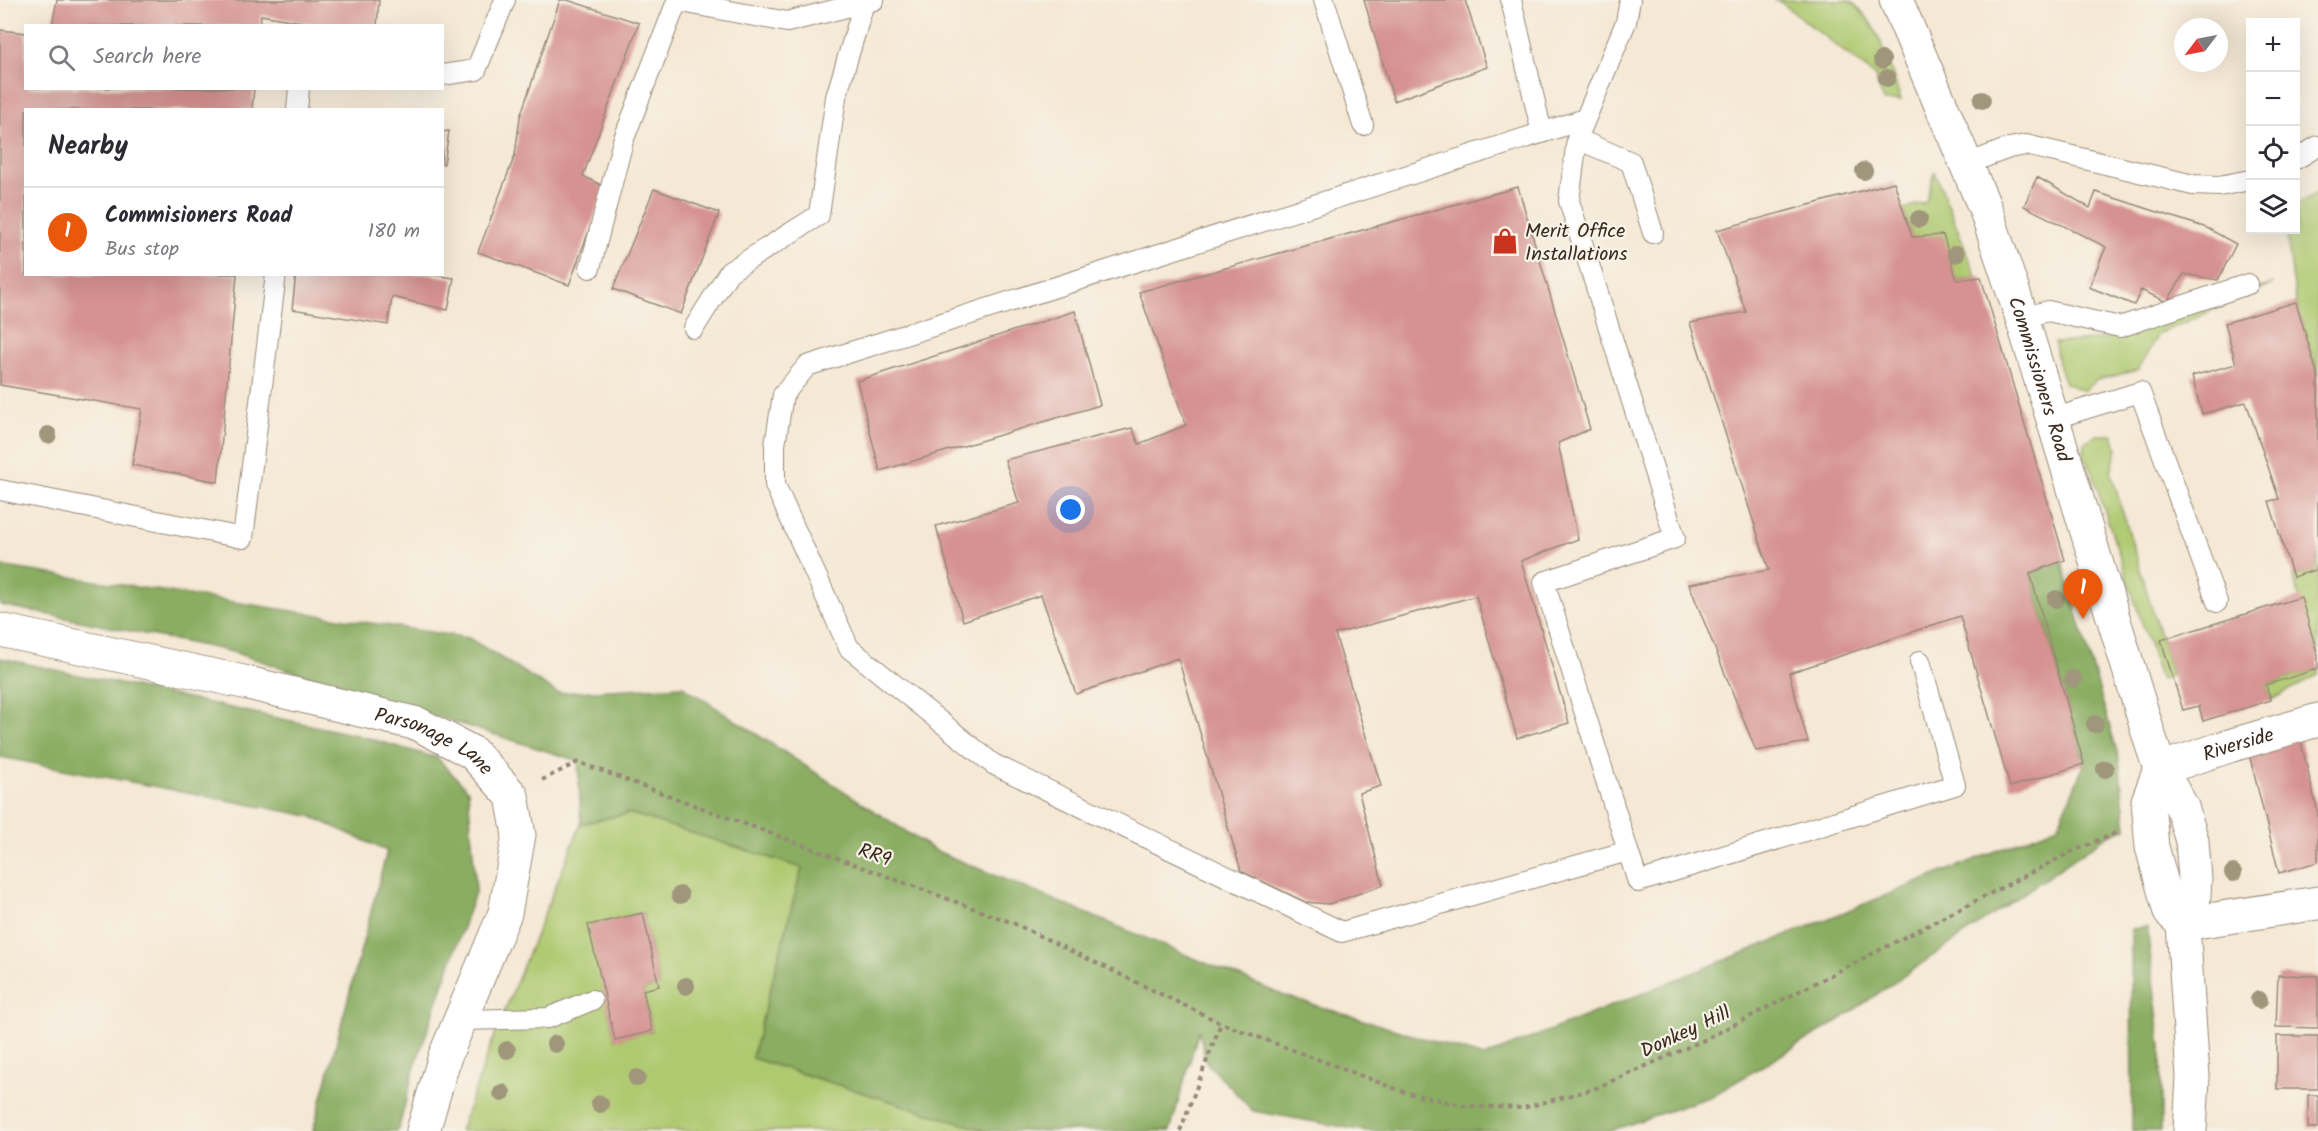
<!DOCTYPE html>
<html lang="en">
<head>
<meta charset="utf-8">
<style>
  :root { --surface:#fff; --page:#f2f2f3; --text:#2b2b33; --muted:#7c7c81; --line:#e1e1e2; --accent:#ea580c }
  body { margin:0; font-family:Kalam,sans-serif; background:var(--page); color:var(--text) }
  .controls { position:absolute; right:18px; top:18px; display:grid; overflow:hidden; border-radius:0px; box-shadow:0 6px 24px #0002 }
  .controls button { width:54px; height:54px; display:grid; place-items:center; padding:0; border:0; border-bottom:2px solid var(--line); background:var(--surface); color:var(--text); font:30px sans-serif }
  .compass { position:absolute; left:2174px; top:18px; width:54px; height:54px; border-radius:50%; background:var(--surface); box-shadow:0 6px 24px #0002; rotate:238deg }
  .you { position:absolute; left:1071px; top:510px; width:21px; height:21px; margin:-15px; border:4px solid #fff; border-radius:50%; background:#1a73e8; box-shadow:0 0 0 9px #1a73e833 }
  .badge { display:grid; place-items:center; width:39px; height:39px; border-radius:50%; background:var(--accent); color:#fff; font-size:20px; font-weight:700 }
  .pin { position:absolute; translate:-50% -50px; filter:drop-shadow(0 2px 3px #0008) }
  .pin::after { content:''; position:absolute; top:32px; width:21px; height:18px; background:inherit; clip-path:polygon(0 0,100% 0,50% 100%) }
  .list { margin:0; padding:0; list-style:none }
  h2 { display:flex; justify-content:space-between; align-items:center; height:78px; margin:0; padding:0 24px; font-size:26px }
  h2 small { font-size:20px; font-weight:400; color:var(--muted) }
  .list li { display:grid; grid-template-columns:39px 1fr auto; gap:18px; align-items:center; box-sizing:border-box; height:90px; padding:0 24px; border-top:2px solid var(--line) }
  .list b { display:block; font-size:22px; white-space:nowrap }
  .list p { margin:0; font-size:20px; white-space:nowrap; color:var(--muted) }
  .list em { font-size:20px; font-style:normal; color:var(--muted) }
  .icon { flex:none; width:33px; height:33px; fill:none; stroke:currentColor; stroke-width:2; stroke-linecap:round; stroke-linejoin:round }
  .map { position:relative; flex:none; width:2318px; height:1131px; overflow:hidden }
  .search { position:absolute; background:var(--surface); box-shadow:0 6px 24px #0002; left:24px; top:24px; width:420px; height:66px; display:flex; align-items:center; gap:15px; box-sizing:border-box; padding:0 21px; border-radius:0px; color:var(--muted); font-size:22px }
  .panel { position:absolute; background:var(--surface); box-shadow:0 6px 24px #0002; left:24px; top:108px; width:420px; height:168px; border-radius:0px }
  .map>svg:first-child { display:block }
  .green { fill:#aec96f; stroke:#747a46; stroke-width:1.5; fill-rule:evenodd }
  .forest { fill:#8aad62; stroke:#626c40; stroke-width:1.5 }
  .building { fill:#d59290 }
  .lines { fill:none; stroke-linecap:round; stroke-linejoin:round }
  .service-casing { stroke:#988979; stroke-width:22 }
  .minor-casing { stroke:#988979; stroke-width:35 }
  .path { stroke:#988979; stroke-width:4; stroke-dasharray:4.5 4.5; stroke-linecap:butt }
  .service { stroke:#fff; stroke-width:20 }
  .minor { stroke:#fff; stroke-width:33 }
  .tree { fill:#9f967b }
  .labels { text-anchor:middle; stroke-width:4.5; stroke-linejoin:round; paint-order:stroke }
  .poi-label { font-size:20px; fill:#3b2a1e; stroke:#f7f3e8; text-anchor:start }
  .street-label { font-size:20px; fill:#3b2a1e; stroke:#f7f3e8 }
</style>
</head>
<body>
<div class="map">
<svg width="2318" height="1131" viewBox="0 0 2318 1131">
  <rect width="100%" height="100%" fill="#f7f3e8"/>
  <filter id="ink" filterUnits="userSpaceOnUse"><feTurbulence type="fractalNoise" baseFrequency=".0167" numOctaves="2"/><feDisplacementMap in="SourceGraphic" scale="12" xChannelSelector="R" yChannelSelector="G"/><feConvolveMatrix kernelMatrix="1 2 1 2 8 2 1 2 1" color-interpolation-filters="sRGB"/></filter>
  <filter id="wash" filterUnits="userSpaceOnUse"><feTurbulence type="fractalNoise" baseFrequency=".008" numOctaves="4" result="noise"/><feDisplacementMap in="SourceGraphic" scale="24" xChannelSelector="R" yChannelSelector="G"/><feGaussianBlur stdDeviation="1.35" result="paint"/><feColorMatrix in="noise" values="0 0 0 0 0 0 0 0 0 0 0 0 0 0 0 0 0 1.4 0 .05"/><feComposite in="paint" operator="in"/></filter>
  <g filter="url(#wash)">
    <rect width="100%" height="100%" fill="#f5e8d4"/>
    <!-- green -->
    <path class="green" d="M 1774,0 L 1848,0 C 1879,19 1890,67 1901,100 L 1883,101 L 1875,76 L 1778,0 Z
      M 1935,172 L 1977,278 L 1957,280 L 1912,237 L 1903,209 L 1926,202 Z
      M 2318,192 L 2318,376 L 2296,302 L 2286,230 L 2296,230 L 2296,205 Z
      M 2273,284 L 2158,334 L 2138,370 L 2097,380 L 2083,391 L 2065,383 L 2058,364 L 2055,343 L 2105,339 Z
      M 2097,435 L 2113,435 L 2117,448 L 2111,473 L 2172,675 L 2161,680 L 2091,470 L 2084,458 L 2085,442 Z
      M 2318,554 L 2318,656 L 2293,577 L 2314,570 Z
      M 2318,669 L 2318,675 L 2271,700 L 2266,685 Z
      M 629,813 L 803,868 L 752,1058 L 986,1131 L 460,1131 L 492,1042 L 581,824 ZM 643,913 L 659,986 L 643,990 L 652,1031 L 615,1039 L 589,925 Z"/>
    <!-- forest -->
    <path class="forest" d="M 2062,561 L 2119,759 L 2126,828 L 2107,836 L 1838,1021 L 1712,1096 L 1610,1131 L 1366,1131 L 1253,1111 L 1206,1062 L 1199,1030 L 1170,1131 L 986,1131 L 752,1058 L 802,868 L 629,813 L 581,824 L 578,761 L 229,651 L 0,605 L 0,566 L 469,638 L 557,693 L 683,686 L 934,850 L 1285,996 L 1484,1057 L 2058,826 L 2084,764 L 2030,573 Z
      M 0,658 L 361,736 L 437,758 L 468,790 L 476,890 L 415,1066 L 398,1131 L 313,1131 L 387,851 L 310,816 L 0,757 Z
      M 2147,927 L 2161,1047 L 2161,1131 L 2132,1131 L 2131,929 Z"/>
    <g id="blocks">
      <!-- building -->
      <path class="building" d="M 57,0 L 379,0 L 377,26 L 324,26 L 261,15 L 260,26 L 52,26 Z
        M 560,0 L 567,0 L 639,23 L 583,176 L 605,187 L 569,285 L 478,252 L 515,155 L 520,117 Z
        M 1364,0 L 1465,0 L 1487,67 L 1394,101 Z
        M 0,30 L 26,33 L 26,88 L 254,88 L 252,110 L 26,110 L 26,274 L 237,274 L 218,482 L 132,465 L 142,409 L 0,385 Z
        M 449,131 L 444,164 L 442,164 L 442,132 Z
        M 2037,177 L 2090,208 L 2096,192 L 2207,228 L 2236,244 L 2218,280 L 2184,274 L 2167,302 L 2141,290 L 2134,305 L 2089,287 L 2106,247 L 2024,206 Z
        M 1894,182 L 1912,237 L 1943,235 L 1957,280 L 1981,277 L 2065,560 L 2030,573 L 2084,764 L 2010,787 L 1960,616 L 1789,673 L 1808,742 L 1756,751 L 1689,584 L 1769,570 L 1690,323 L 1746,312 L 1717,230 Z
        M 1518,187 L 1590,429 L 1558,443 L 1578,539 L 1521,561 L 1569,723 L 1517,738 L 1476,596 L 1335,634 L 1381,786 L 1359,793 L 1383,885 L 1329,904 L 1305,902 L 1241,871 L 1178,658 L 1076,694 L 1041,595 L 963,621 L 936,526 L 1019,503 L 1005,460 L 1132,428 L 1139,444 L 1186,425 L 1139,292 Z
        M 654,189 L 719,213 L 681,314 L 613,289 Z
        M 296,274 L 426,274 L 454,278 L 448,310 L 392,297 L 388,325 L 292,309 Z
        M 2296,302 L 2318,376 L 2318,554 L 2315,570 L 2293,577 L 2269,501 L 2279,499 L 2246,402 L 2202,414 L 2192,376 L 2236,364 L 2225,323 Z
        M 1075,311 L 1100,405 L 880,471 L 857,381 Z
        M 2301,597 L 2318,656 L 2318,669 L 2266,685 L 2271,700 L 2203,721 L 2199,706 L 2183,710 L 2161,640 Z
        M 2300,739 L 2318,813 L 2318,862 L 2279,873 L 2249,754 Z
        M 643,913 L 659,986 L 643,990 L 652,1031 L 615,1040 L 588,925 Z
        M 2278,975 L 2318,976 L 2318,1028 L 2276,1027 Z
        M 2277,1036 L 2318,1036 L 2318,1089 L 2277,1089 Z
        M 2308,1095 L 2318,1095 L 2318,1128 L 2308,1128 Z"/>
    </g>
  </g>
  <g filter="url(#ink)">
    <use href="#blocks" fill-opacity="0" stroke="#988979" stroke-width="1.5"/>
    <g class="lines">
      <!-- service casing -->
      <g class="service-casing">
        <path id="service" d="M 1324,0 L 1363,125
          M 1511,0 L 1542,133
          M 442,75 L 476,70 L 505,0
          M 297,110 L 299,88
          M 1585,119 L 807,366 L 783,395 L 775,445 L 775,485 L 849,648 L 993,764 L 1342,932 L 1628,851 L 1544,582 L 1675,538 L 1569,201 L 1577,139 L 1626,22 L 1630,0
          M 1577,139 L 1631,162 L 1653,233
          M 2296,159 L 2318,146
          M 1967,164 L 2009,148 L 2026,145 L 2193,185 L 2219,186 L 2250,180
          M 590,268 L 623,141 L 677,1 L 787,22 L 874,0
          M 2022,318 L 2048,311 L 2120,327 L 2248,284
          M 694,328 L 729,272 L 819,215 L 836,97 L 865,0
          M 2052,419 L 2140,392 L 2217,602
          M 0,490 L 243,538 L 276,274
          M 1628,851 L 1638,882 L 1955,785 L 1920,661
          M 460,1020 L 548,1018 L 592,1000"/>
      </g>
      <!-- minor casing -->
      <g class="minor-casing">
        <g id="minor">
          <path id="s1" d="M 1896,0 L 1985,208 L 2022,318 L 2151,742 L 2160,769 L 2182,807 L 2192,841 L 2195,879 L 2193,910 L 2183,924 L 2193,1077 L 2190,1131"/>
          <path id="s2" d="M 0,630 L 248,683 L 418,724 L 473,753 L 512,796 L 519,835 L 505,913 L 445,1056 L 423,1131"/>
          <path d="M 2160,769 L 2148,801 L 2152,847 L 2170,912 L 2183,924"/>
          <path id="s3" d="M 2160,769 L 2229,746 L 2318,720"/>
          <path d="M 2183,924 L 2318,903"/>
        </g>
      </g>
      <!-- path -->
      <path class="path" d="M 542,780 L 578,762 L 1013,923 L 1221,1023 L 1407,1093 L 1465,1106 L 1523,1108 L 1594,1089 L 1702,1041 L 2067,854 L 2115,833
        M 1180,1131 L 1221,1023"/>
      <!-- service -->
      <use href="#service" class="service"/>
      <!-- minor -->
      <use href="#minor" class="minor"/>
    </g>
    <!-- trees -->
    <g class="tree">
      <circle cx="1882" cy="60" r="9"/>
      <circle cx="1887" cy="78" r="9"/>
      <circle cx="1982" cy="100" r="9"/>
      <circle cx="1864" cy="171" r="9"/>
      <circle cx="1919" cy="219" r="9"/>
      <circle cx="1956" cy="254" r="9"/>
      <circle cx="48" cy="435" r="9"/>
      <circle cx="2056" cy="599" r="9"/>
      <circle cx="2073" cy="679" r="9"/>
      <circle cx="2095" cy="724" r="9"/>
      <circle cx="2105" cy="769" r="9"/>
      <circle cx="2233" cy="873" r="9"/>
      <circle cx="680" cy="895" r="9"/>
      <circle cx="686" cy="986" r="9"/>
      <circle cx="2259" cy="1000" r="9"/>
      <circle cx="555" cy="1044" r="9"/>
      <circle cx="507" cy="1050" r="9"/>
      <circle cx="637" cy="1078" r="9"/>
      <circle cx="502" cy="1093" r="9"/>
      <circle cx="600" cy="1104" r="9"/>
    </g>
  </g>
  <!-- icons -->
  <defs>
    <g id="shop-bare" transform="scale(2.07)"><path d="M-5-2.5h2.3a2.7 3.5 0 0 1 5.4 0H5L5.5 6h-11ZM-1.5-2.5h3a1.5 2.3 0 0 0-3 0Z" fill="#c8321e" stroke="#f7f3e8" stroke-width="2.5" paint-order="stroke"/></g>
  </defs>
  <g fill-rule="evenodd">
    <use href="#shop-bare" x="1505" y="241"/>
  </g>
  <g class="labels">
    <!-- poi labels -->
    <g class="poi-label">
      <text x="1525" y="237">Merit Office<tspan x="1525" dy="23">Installations</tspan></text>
    </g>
    <!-- street labels -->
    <g class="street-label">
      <text dy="7" stroke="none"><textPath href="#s1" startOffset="406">Commissioners Road</textPath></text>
      <text dy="7" stroke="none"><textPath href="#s3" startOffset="82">Riverside</textPath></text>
      <text dy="7" stroke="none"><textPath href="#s2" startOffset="450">Parsonage Lane</textPath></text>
      <text transform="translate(875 854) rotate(20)" y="7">RR9</text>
      <text transform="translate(1685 1031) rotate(-25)" y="7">Donkey Hill</text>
    </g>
  </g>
</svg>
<div class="controls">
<button>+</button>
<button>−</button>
<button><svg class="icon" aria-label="locate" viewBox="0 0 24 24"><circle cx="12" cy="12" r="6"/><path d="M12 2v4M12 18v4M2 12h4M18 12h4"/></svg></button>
<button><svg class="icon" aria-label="layers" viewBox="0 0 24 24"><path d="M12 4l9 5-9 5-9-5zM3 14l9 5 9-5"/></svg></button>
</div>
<svg class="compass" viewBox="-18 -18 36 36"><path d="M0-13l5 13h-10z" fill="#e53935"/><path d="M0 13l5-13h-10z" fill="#7c7c81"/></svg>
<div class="you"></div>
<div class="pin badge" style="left:2083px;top:619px">1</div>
<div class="search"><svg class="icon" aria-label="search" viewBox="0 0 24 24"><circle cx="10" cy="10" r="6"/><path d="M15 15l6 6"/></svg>Search here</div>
<section class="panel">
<h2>Nearby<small></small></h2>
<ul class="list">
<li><span class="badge">1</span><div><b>Commisioners Road</b><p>Bus stop</p></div><em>180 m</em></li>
</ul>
</section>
</div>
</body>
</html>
